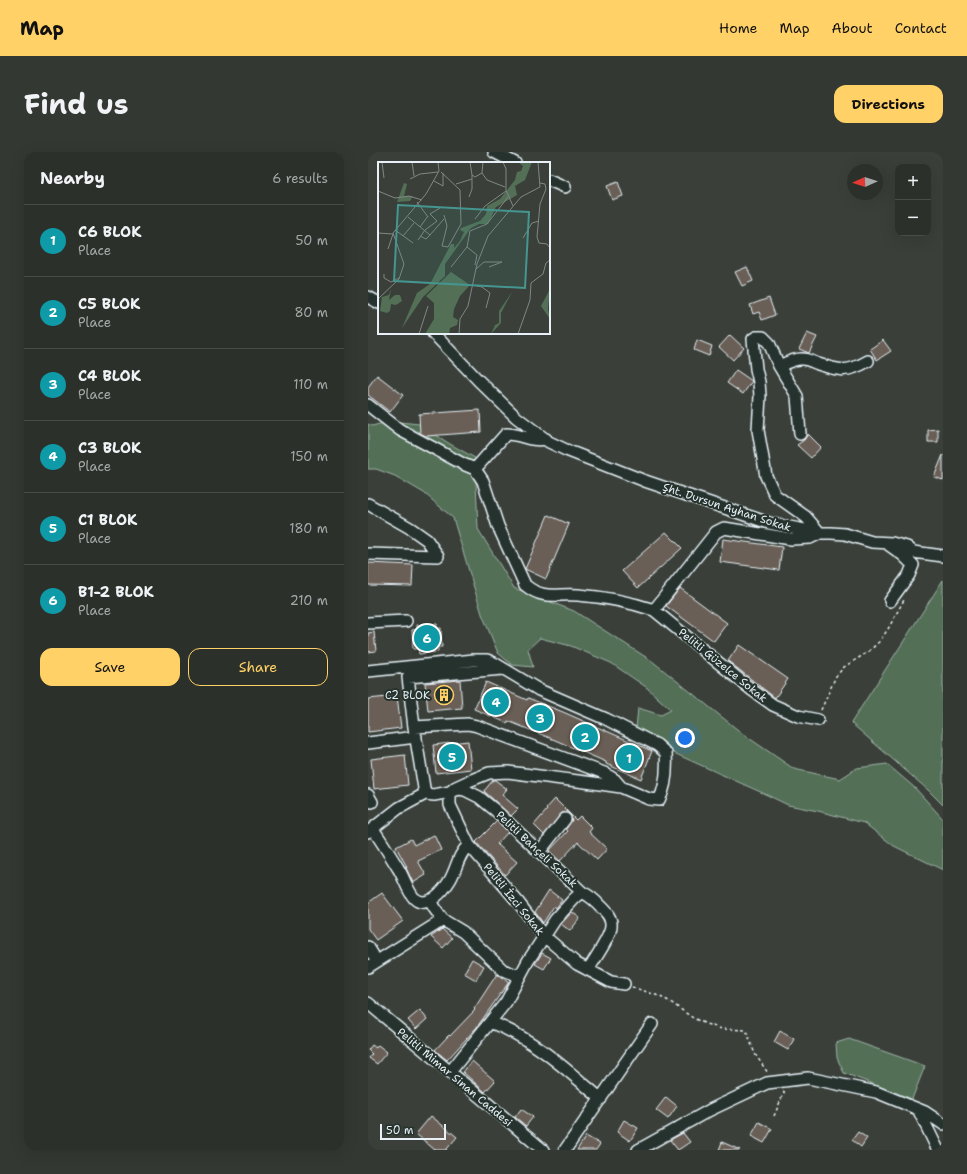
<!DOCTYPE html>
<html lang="en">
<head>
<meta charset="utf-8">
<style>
  :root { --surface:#2c302b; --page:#343833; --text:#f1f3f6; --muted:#a6a9a9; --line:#484b47; --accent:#ffd166 }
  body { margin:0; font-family:"Shantell Sans",sans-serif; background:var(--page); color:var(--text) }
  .controls { position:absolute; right:12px; top:12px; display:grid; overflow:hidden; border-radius:8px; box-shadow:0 4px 16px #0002 }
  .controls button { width:36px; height:36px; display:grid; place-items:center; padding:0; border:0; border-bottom:1px solid var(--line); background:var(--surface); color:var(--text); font:20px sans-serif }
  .compass { position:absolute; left:479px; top:12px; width:36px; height:36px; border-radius:50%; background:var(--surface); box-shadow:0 4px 16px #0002; rotate:267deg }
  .scale { position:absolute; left:12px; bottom:10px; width:66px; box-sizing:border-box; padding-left:4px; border:2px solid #e8f1f8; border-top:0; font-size:11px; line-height:14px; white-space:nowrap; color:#e8f1f8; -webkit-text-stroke:3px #26332d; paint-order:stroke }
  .you { position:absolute; left:317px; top:586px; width:14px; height:14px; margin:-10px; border:3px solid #fff; border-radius:50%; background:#1a73e8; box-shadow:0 0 0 6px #1a73e833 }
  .badge { display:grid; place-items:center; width:26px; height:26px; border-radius:50%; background:var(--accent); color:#fff; font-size:13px; font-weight:700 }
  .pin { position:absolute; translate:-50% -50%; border:2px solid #fff; box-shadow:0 1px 4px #0006 }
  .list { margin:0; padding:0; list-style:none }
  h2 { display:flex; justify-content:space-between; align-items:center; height:52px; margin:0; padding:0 16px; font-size:17px }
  h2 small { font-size:13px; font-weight:400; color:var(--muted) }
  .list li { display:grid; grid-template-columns:26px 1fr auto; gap:12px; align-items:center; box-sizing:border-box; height:72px; padding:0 16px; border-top:1px solid var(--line) }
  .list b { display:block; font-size:15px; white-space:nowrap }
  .list p { margin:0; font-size:13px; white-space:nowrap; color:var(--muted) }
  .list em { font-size:13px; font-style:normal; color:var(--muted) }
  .actions { display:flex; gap:8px; padding:12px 16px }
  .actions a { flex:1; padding:9px 0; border:1px solid var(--accent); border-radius:12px; text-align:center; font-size:14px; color:var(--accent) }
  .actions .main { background:var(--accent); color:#111 }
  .map { position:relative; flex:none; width:575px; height:998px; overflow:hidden; border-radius:12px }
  header { display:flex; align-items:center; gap:24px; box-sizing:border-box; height:56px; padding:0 20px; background:var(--accent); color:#111 }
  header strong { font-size:19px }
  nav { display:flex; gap:22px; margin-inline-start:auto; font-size:14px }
  .intro { display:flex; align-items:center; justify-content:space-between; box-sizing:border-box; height:96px; padding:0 24px }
  h1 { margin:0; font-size:28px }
  .button { padding:10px 18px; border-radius:12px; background:var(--accent); color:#111; font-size:14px; font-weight:700 }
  main { display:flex; gap:24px; padding:0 24px }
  aside { flex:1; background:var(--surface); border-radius:12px; box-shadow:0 4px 16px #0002 }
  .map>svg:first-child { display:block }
  .green { fill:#537057; stroke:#9eb0a8 }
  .building { fill:#6a5e56; stroke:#e8f1f8 }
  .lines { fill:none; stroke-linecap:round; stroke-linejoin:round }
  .minor-casing { stroke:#e8f1f8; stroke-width:14 }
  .path { stroke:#e8f1f8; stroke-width:1.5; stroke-dasharray:3 3; stroke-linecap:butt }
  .minor { stroke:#26332d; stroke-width:11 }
  .labels { text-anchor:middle; stroke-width:4; stroke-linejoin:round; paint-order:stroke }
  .street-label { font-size:11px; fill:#e8f1f8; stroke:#26332d }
  .poi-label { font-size:11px; fill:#e8f1f8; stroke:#26332d; text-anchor:end }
  .inset-road { fill:none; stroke:#808785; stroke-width:1 }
  .view { fill:#459590; fill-opacity:0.15; stroke:#459590; stroke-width:2 }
  .inset-edge { fill:none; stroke:#e8f1f8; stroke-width:2 }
</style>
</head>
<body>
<header>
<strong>Map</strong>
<nav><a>Home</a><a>Map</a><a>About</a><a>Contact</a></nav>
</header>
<div class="intro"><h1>Find us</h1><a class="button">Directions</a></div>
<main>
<aside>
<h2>Nearby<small>6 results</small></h2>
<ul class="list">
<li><span class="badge" style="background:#0f9aa8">1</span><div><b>C6 BLOK</b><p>Place</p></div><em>50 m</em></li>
<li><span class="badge" style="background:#0f9aa8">2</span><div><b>C5 BLOK</b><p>Place</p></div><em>80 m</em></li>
<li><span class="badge" style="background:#0f9aa8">3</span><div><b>C4 BLOK</b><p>Place</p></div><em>110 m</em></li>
<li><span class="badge" style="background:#0f9aa8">4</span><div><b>C3 BLOK</b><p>Place</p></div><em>150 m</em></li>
<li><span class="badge" style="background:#0f9aa8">5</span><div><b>C1 BLOK</b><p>Place</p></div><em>180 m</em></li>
<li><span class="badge" style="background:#0f9aa8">6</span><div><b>B1-2 BLOK</b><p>Place</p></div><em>210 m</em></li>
</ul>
<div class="actions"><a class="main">Save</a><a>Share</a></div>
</aside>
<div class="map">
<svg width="575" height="998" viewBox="0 0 575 998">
  <rect width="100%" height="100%" fill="#3a4039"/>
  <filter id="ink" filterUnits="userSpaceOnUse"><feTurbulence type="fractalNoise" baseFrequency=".025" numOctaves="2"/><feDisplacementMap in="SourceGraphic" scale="8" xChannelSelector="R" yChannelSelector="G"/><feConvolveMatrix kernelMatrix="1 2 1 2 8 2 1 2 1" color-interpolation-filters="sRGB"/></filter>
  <g filter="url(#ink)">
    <!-- green -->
    <path class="green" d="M 23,269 L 51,272 L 82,292 L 107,306 L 110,377 L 146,436 L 206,459 L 284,509 L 375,582 L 426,617 L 472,627 L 489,616 L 519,612 L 547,636 L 575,667 L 575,718 L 526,694 L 496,671 L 450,659 L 420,653 L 397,642 L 299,598 L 268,576 L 270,556 L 293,563 L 303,558 L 278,535 L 243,511 L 203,494 L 172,486 L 160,497 L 165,515 L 144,513 L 130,501 L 114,462 L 85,366 L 56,341 L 27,324 L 8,317 L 0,317 L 0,272 L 4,274 Z
      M 575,428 L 575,653 L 560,638 L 483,571 Z
      M 481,887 L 557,914 L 544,947 L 476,921 L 469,906 L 468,891 Z"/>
    <!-- building -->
    <path class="building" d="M 250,30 L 255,44 L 244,48 L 239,34 Z
      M 379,115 L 385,129 L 374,134 L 367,120 Z
      M 401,146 L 407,163 L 394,168 L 391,160 L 385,162 L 382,153 Z
      M 439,181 L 449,185 L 441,201 L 431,197 Z
      M 362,183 L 376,196 L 365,208 L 351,195 Z
      M 329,188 L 344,194 L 341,204 L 326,198 Z
      M 515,188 L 523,199 L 509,208 L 502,197 Z
      M 368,218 L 384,229 L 375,242 L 359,231 Z
      M 9,223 L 35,243 L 22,260 L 0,243 L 0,235 Z
      M 112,258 L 113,280 L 58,284 L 52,281 L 51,262 Z
      M 570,277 L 570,290 L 560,290 L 560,278 Z
      M 440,282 L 453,295 L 443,306 L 429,293 L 436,288 Z
      M 575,303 L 575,328 L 566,325 Z
      M 180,363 L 201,372 L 178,427 L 157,417 Z
      M 298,380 L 314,396 L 270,436 L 254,419 Z
      M 355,387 L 414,395 L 411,418 L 352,410 Z
      M 0,411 L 45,413 L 44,434 L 0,433 Z
      M 312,436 L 359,471 L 346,489 L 298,454 Z
      M 69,472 L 69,476 L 73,476 L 74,495 L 70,495 L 70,500 L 51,502 L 50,497 L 45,497 L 44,478 L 49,477 L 49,473 Z
      M 6,480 L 8,499 L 0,500 L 0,481 Z
      M 371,493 L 420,527 L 407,546 L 360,509 Z
      M 92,528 L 94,556 L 60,559 L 57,531 Z
      M 118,530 L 159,548 L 160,546 L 195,560 L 284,599 L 273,627 L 238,612 L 238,610 L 187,588 L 140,569 L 139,571 L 106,557 Z
      M 29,544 L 33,576 L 0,580 L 0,547 Z
      M 100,589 L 103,617 L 68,621 L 65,593 Z
      M 37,603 L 40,633 L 6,637 L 3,607 Z
      M 125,628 L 127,628 L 139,637 L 134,643 L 150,657 L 143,664 L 116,639 Z
      M 187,647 L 208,668 L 212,664 L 224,676 L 221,680 L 239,697 L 229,708 L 210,690 L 192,709 L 181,699 L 200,679 L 198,677 L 204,668 L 201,661 L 194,661 L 176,683 L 166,673 L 179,658 L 178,657 Z
      M 129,669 L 140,680 L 129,692 L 149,710 L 137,723 L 108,690 Z
      M 66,683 L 73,698 L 50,709 L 58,723 L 45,731 L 38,716 L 39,715 L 28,695 L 43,687 L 46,693 Z
      M 181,738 L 194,748 L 188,756 L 186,754 L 175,771 L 167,760 Z
      M 14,741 L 35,769 L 8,788 L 0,777 L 0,751 Z
      M 204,760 L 212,766 L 202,779 L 193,772 Z
      M 74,777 L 84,786 L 75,796 L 63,785 Z
      M 174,801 L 183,806 L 176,817 L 167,812 Z
      M 104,807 L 116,814 L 108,828 L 96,821 Z
      M 129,822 L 141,830 L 138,834 L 109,875 L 79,908 L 67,898 L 81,883 L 82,884 L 107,858 L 106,857 Z
      M 52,858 L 59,867 L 48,877 L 40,868 Z
      M 412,879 L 426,887 L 420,898 L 406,890 Z
      M 4,893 L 8,896 L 10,893 L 19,900 L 9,912 L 1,906 L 4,902 L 0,898 Z
      M 104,909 L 127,929 L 117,940 L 95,920 Z
      M 298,945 L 309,954 L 300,967 L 288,958 Z
      M 153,957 L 165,965 L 158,974 L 147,965 Z
      M 63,964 L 89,985 L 78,998 L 67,998 L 48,982 Z
      M 256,968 L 270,976 L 262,989 L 249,980 Z
      M 391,970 L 404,977 L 396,991 L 383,984 Z
      M 490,980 L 499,986 L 493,995 L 484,988 Z
      M 315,981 L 322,990 L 310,998 L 302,988 Z
      M 218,984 L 232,992 L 228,998 L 209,998 Z
      M 354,990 L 372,998 L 351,998 Z"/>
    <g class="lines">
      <!-- minor casing -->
      <g class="minor-casing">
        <path id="minor" d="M 126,0 L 147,11
          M 181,28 L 197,35
          M 0,145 L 11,151
          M 65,181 L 110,228 L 148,265 L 181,290 L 198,298 L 277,329 L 401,371 L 452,381 L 463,381 L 477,382 L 504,390 L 524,391 L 539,395 L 545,400 L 575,404
          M 411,214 C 418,211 427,206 435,207 C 439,207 445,210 450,212 C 472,219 479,221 500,209
          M 0,253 L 32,278 L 95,312 L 107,317
          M 432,282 L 429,244 L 411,214 L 401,191 L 395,185 L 388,185 L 385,187 L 388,217 L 391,230 L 392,244 L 390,278 L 398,324 L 407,343 L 438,365 L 452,381 L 442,386 L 423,387 L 356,376 L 348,380 L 286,458 L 384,538 L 405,553 L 430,564 L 450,568
          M 107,317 L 115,329 L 130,374 L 157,433 C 176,449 189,441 210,443 C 236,445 262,450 286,458
          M 107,317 L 138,282 C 154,282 161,290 178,287
          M 0,352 L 42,376 L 59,388 L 70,404
          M 521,393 L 535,403 L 545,413 L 541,423 L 522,449
          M 0,402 L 70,404
          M 0,471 L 38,469
          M 0,519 L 106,508 L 119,508 L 126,511 L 171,538 L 238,567 L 289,593 L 298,601 C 299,616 298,635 291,648 L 281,647 L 253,635 L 225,631 L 140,620 L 121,621 L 101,629 L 88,635 L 82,640 L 66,643 L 57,642 L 31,656 L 0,680
          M 46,575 L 100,572 L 109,574 L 236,621 L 247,628 L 253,635
          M 0,591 L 48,585
          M 57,642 L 46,575 L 40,525 L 135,517
          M 0,643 L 4,650
          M 5,677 C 14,690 22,703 30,716 C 36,725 39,738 46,746 C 59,759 76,738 82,728 C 89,716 90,702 101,693 L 150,750 L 176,784 L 209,812 L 243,830 L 256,832
          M 171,700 L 197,667
          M 214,740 C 222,744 227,748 233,755 C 238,760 244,766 243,774 C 243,784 226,808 220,818
          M 62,748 L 66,756 L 75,768 L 95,780 L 135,818 L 152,824
          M 0,795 L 5,803
          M 0,815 L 75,768
          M 0,851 L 175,998
          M 122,870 C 165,886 199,918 233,947
          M 82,920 L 138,850 L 160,809 L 187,768 L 206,747 L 214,740 L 127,658 L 111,645 L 97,638 L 91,637 L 82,640 L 82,653 L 101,693
          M 550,957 L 570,998
          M 197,998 L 284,872
          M 270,998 L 342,958 L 399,931 L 440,926 L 508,940 L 557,960 L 575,972"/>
      </g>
      <!-- path -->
      <path class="path" d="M 453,558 L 468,524 L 476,515 L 500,500 L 512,489 L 520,477 L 537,446
        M 264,835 L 288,843 L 301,849 L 325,866 L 338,872 L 354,877 L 378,878 L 387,902 L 400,921
        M 406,964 L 417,938"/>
      <!-- minor -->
      <use href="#minor" class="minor"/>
    </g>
  </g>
  <!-- icons -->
  <defs>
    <g id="building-ring" transform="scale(1)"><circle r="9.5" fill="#26332d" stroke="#ffd166" stroke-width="1.5"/><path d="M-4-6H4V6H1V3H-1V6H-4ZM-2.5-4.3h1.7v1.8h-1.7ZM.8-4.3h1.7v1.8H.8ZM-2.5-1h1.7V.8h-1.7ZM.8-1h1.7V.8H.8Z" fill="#ffd166"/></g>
  </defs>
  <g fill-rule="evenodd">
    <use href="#building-ring" x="76" y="543"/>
  </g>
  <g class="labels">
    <!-- street labels -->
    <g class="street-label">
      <text transform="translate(359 355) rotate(18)" y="4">Şht. Dursun Ayhan Sokak</text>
      <text transform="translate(355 513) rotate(39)" y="4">Pelitli Güzelce Sokak</text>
      <text transform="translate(169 697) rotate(43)" y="4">Pelitli Bahçeli Sokak</text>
      <text transform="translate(146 747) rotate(51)" y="4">Pelitli İzci Sokak</text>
      <text transform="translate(87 925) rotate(40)" y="4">Pelitli Mimar Sinan Caddesi</text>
    </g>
    <!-- poi labels -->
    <g class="poi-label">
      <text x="62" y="547">C2 BLOK</text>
    </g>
  </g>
  <!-- overview -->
  <g transform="translate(10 10)">
    <rect width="172" height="172" fill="#3a4039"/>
    <path d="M 140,0 L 154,0 L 147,18 L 137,24 L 139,33 L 118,45 L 110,62 L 101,62 L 93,66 L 67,102 L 67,114 L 45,135 L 24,166 L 39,131 L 52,122 L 73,82 L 76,82 L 76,86 L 82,79 L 86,70 L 82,68 L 83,66 L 102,59 L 108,52 L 109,44 L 122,37 L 137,18 L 139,10 L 143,9 L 145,4 ZM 26,21 L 29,22 L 26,34 L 35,34 L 32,39 L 19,40 ZM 73,110 L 92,123 L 82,134 L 76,147 L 75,155 L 80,158 L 79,163 L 72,166 L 71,172 L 47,172 L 56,157 L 56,141 L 48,134 ZM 13,127 L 11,138 L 17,133 L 22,133 L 24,139 L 18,143 L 13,142 L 12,149 L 9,151 L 2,149 L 4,135 L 11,133 ZM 172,127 L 170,147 L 172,157 L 163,144 ZM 134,130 L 123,151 L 123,161 L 113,172 L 117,163 L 121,161 L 121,149 Z" fill="#537057"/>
    <path class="inset-road" d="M 4,0 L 6,16M 34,0 L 36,14M 92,0 L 94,13M 125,0 L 128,7 L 128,28 L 135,44M 63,10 L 82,28 L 83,62 L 70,85 L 64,84 L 69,64 L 66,53M 104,11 L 109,18 L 127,25M 32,17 L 42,12 L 60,10M 56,19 L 65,24 L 65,11M 162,21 L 167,22 L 168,27 L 162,42 L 159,75 L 161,81 L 169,82 L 172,86M 78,22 L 94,17M 0,29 L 17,36 L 31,34 L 44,38M 91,35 L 94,27 L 94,13 L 97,15 L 104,11 L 105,0M 39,40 L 50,55M 30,55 L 52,73 L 66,57M 97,57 L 107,44 L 128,29M 109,62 L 130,35M 42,65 L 50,54M 17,68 L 35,81M 0,71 L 15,72 L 10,87M 25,74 L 36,61M 42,74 L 48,77 L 52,73M 145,76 L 154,61 L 161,59M 40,78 L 47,68 L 59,59 L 52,52 L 62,46M 89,85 L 92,69 L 109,62M 73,105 L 89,85 L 99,93 L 97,103M 98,107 L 106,100 L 124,100 L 111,105M 6,112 L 6,116 L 13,120 L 21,116M 94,123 L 104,125 L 112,131 L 108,146M 0,137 L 21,117 L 26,102 L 15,71 L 48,32 L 61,9 L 60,0M 41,172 L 50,144M 81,172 L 82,157 L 90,144 L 99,102 L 110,74 L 143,35 L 162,25 L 160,0M 140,172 L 152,138 L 153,121 L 165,112 L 168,101 L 172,98"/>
    <path class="view" d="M 20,43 L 151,50 L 147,126 L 16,119 Z"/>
    <rect width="172" height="172" class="inset-edge"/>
  </g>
</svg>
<div class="controls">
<button>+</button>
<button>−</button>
</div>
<svg class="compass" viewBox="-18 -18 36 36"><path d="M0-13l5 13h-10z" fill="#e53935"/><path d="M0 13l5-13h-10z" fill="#a6a9a9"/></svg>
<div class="scale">50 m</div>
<div class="you"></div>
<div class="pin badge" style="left:261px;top:606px;background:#0f9aa8">1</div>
<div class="pin badge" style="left:217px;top:585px;background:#0f9aa8">2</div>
<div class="pin badge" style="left:172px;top:566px;background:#0f9aa8">3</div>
<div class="pin badge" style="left:128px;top:550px;background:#0f9aa8">4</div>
<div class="pin badge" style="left:84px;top:605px;background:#0f9aa8">5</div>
<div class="pin badge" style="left:59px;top:486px;background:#0f9aa8">6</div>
</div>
</main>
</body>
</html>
